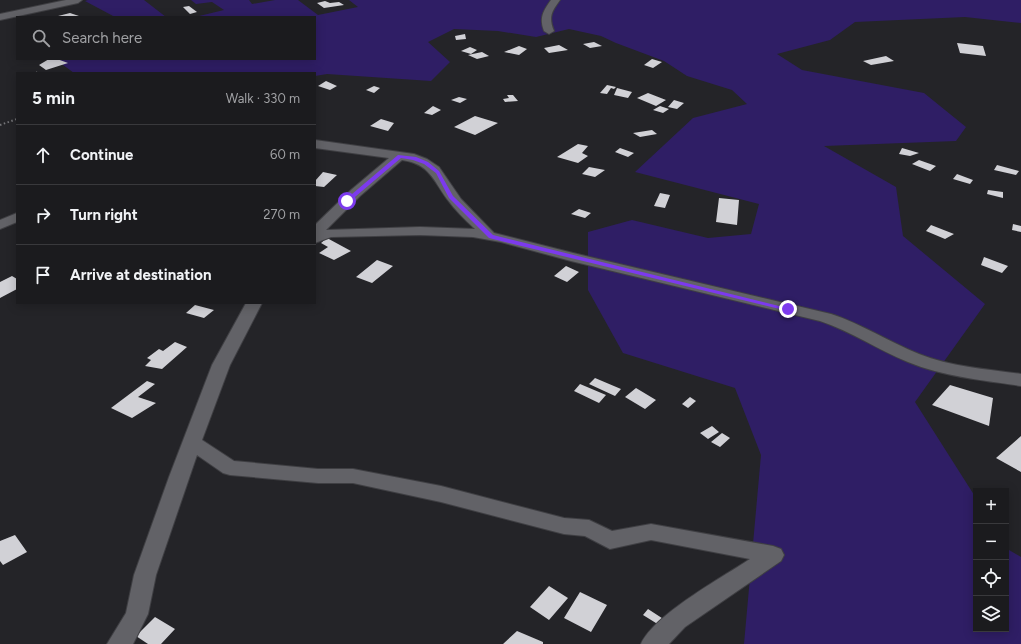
<!DOCTYPE html>
<html lang="en">
<head>
<meta charset="utf-8">
<style>
  :root { --surface:#1b1b1e; --page:#242427; --text:#f1f3f6; --muted:#a0a1a4; --line:#39393c }
  body { margin:0; font-family:Figtree,sans-serif; background:var(--page); color:var(--text) }
  .controls { position:absolute; right:12px; bottom:12px; display:grid; overflow:hidden; border-radius:0px; box-shadow:0 2px 10px #0003 }
  .controls button { width:36px; height:36px; display:grid; place-items:center; padding:0; border:0; border-bottom:1px solid var(--line); background:var(--surface); color:var(--text); font:20px sans-serif }
  .stop { position:absolute; width:12px; height:12px; margin:-9px; border:3px solid #7c3aed; border-radius:50%; background:#fff }
  .stop.end { background:#7c3aed; border-color:#fff; box-shadow:0 1px 4px #0008 }
  .list { margin:0; padding:0; list-style:none }
  h2 { display:flex; justify-content:space-between; align-items:center; height:52px; margin:0; padding:0 16px; font-size:17px }
  h2 small { font-size:13px; font-weight:400; color:var(--muted) }
  .list li { display:grid; grid-template-columns:26px 1fr auto; gap:12px; align-items:center; box-sizing:border-box; height:60px; padding:0 16px; border-top:1px solid var(--line) }
  .list b { display:block; font-size:15px; white-space:nowrap }
  .list em { font-size:13px; font-style:normal; color:var(--muted) }
  .icon { flex:none; width:22px; height:22px; fill:none; stroke:currentColor; stroke-width:2; stroke-linecap:round; stroke-linejoin:round }
  .map { position:relative; flex:none; width:1021px; height:644px; overflow:hidden }
  .search { position:absolute; background:var(--surface); box-shadow:0 2px 10px #0003; left:16px; top:16px; width:300px; height:44px; display:flex; align-items:center; gap:10px; box-sizing:border-box; padding:0 14px; border-radius:0px; color:var(--muted); font-size:15px }
  .panel { position:absolute; background:var(--surface); box-shadow:0 2px 10px #0003; left:16px; top:72px; width:300px; height:232px; border-radius:0px }
  .map>svg:first-child { display:block }
  .green { fill:#2f1e65 }
  .building { fill:#d1d1d6 }
  .lines { fill:none; stroke-linecap:round; stroke-linejoin:round }
  .street-casing { stroke:#3f3f43; stroke-width:2 }
  .path-far1 { stroke:#757579; stroke-width:1.5; stroke-dasharray:1 2; stroke-linecap:butt }
  .path { stroke:#757579; stroke-width:2; stroke-dasharray:1.5 2.5; stroke-linecap:butt }
  .street { fill:#626267; fill-rule:evenodd }
  .route { fill:#7c3aed }
</style>
</head>
<body>
<div class="map">
<svg width="1021" height="644" viewBox="0 0 1021 644">
  <rect width="100%" height="100%" fill="#242428"/>
  <!-- green -->
  <path class="green" d="M 88,0 L 144,0 L 166,17 L 115,17 L 85,1 Z
    M 191,0 L 249,0 L 252,4 L 275,0 L 298,0 L 318,15 L 358,7 L 349,0 L 1021,0 L 1021,23 L 965,17 L 855,22 L 830,40 L 777,54 L 802,70 L 924,93 L 966,127 L 956,141 L 824,146 L 896,187 L 903,236 L 985,304 L 915,402 L 976,498 L 976,629 L 1006,629 L 1006,546 L 1009,550 L 1021,557 L 1021,644 L 744,644 L 761,455 L 735,388 L 623,353 L 588,290 L 588,232 L 632,220 L 708,238 L 751,234 L 759,204 L 635,172 L 693,118 L 747,104 L 732,90 L 687,76 L 664,61 L 616,43 L 601,36 L 569,29 L 536,37 L 498,31 L 454,29 L 428,42 L 450,62 L 431,81 L 327,74 L 315,76 L 315,73 L 74,73 L 55,59 L 315,59 L 315,17 L 195,17 L 224,10 L 212,2 L 196,4 Z"/>
  <!-- building -->
  <path class="building" d="M 325,1 L 330,3 L 339,2 L 344,5 L 324,8 L 317,3 Z
    M 189,6 L 197,12 L 190,14 L 183,7 Z
    M 70,13 L 79,16 L 60,17 L 58,16 Z
    M 465,34 L 466,39 L 456,40 L 455,36 Z
    M 594,42 L 602,46 L 590,48 L 583,44 Z
    M 957,43 L 983,46 L 986,56 L 960,53 Z
    M 559,45 L 568,50 L 549,53 L 544,48 Z
    M 519,46 L 527,49 L 519,55 L 504,52 Z
    M 470,47 L 477,50 L 471,54 L 461,51 Z
    M 482,52 L 489,56 L 477,59 L 468,55 Z
    M 886,56 L 894,61 L 871,65 L 863,61 Z
    M 49,59 L 57,59 L 68,63 L 46,70 L 39,65 Z
    M 652,59 L 662,62 L 653,68 L 644,65 Z
    M 326,81 L 337,86 L 330,90 L 318,86 Z
    M 607,85 L 616,87 L 614,89 L 611,88 L 607,94 L 600,93 Z
    M 374,86 L 380,88 L 374,93 L 366,90 Z
    M 617,88 L 632,92 L 628,98 L 614,95 Z
    M 648,93 L 666,100 L 656,106 L 637,98 Z
    M 507,95 L 513,95 L 518,101 L 505,102 L 503,99 L 509,98 Z
    M 459,97 L 467,99 L 460,103 L 451,100 Z
    M 674,100 L 684,103 L 677,109 L 668,107 Z
    M 433,106 L 441,110 L 432,115 L 424,113 Z
    M 660,106 L 669,109 L 663,113 L 653,110 Z
    M 475,116 L 498,123 L 475,135 L 454,127 Z
    M 381,119 L 394,123 L 388,131 L 370,126 Z
    M 652,130 L 657,134 L 640,137 L 633,133 Z
    M 578,144 L 588,146 L 582,153 L 588,156 L 578,163 L 557,157 Z
    M 620,148 L 634,153 L 628,157 L 615,152 Z
    M 902,148 L 919,153 L 910,156 L 899,154 Z
    M 919,160 L 936,166 L 930,171 L 912,164 Z
    M 997,165 L 1019,171 L 1016,175 L 994,170 Z
    M 589,167 L 605,170 L 595,177 L 582,174 Z
    M 323,172 L 337,175 L 324,187 L 315,186 L 315,181 Z
    M 957,174 L 973,180 L 970,184 L 953,179 Z
    M 988,190 L 1003,192 L 1003,198 L 987,194 Z
    M 660,193 L 670,195 L 665,208 L 654,206 Z
    M 719,198 L 739,200 L 737,225 L 716,222 Z
    M 579,209 L 591,213 L 585,218 L 571,214 Z
    M 1013,224 L 1021,226 L 1021,232 L 1012,230 Z
    M 931,225 L 954,234 L 945,239 L 926,231 Z
    M 327,238 L 351,251 L 334,260 L 319,253 L 328,247 L 321,243 Z
    M 984,257 L 1008,266 L 1002,273 L 981,265 Z
    M 377,260 L 393,266 L 372,283 L 356,277 Z
    M 566,266 L 579,272 L 567,282 L 554,276 Z
    M 12,276 L 17,279 L 17,289 L 0,298 L 0,282 Z
    M 195,305 L 214,310 L 204,318 L 186,313 Z
    M 175,342 L 187,347 L 162,369 L 145,366 L 151,360 L 147,358 L 159,349 L 163,351 Z
    M 595,378 L 621,389 L 615,396 L 589,384 Z
    M 147,381 L 155,384 L 138,397 L 156,403 L 132,418 L 111,408 Z
    M 580,384 L 606,395 L 599,403 L 574,391 Z
    M 950,385 L 993,398 L 989,426 L 932,405 Z
    M 636,388 L 656,400 L 645,409 L 625,397 Z
    M 690,397 L 696,401 L 688,408 L 682,404 Z
    M 712,426 L 719,432 L 708,439 L 700,433 Z
    M 722,433 L 730,438 L 720,447 L 711,442 Z
    M 1021,436 L 1021,472 L 996,458 Z
    M 15,535 L 27,552 L 3,565 L 0,561 L 0,541 Z
    M 549,586 L 568,598 L 549,620 L 530,607 Z
    M 580,592 L 607,605 L 591,632 L 564,618 Z
    M 648,609 L 668,622 L 664,628 L 643,615 Z
    M 155,617 L 175,629 L 161,644 L 148,644 L 136,636 Z
    M 517,631 L 543,642 L 543,644 L 503,644 Z"/>
  <g class="lines">
    <!-- street casing -->
    <g class="street-casing">
      <path id="street" d="M 66,0 L 82,0 L 78,3 L 0,20 L 0,14 Z
        M 551,0 L 560,0 C 552,11 548,17 554,31 L 549,34 L 544,31 C 539,18 543,11 551,0 Z
        M 315,140 L 414,154 L 427,159 L 439,167 L 461,199 L 494,233 L 573,253 L 831,314 C 862,324 889,342 919,354 C 951,367 987,369 1021,374 L 1021,386 C 983,380 944,377 908,362 C 878,350 851,331 820,321 L 571,261 L 501,242 L 473,237 L 420,235 L 331,237 L 315,243 L 315,225 L 319,221 L 351,190 L 389,158 L 315,148 ZM 402,160 C 430,164 433,180 447,199 C 455,210 465,220 475,229 L 420,227 L 326,230 L 360,196 Z
        M 17,213 L 17,222 L 0,229 L 0,220 Z
        M 246,303 L 262,303 L 230,365 L 202,440 L 234,461 L 318,469 L 353,469 L 441,486 L 564,518 L 589,520 L 612,531 L 651,524 L 773,546 L 781,549 L 784,555 L 781,561 L 685,627 L 669,644 L 641,644 C 654,615 721,578 750,559 L 651,540 L 610,549 L 585,536 L 564,534 L 441,502 L 353,483 L 318,483 L 230,475 L 223,473 L 197,455 L 156,575 L 148,614 L 133,644 L 107,644 L 126,613 L 134,575 L 169,477 L 212,365 Z"/>
    </g>
    <!-- path-far1 -->
    <path class="path-far1" d="M 36,72 L 38,73"/>
    <!-- path -->
    <path class="path" d="M 0,125 L 17,119"/>
    <!-- street -->
    <use href="#street" class="street"/>
  </g>
  <!-- route -->
  <path class="route" d="M 398,155 L 416,157 L 428,162 L 439,171 L 453,196 L 493,235 L 791,309 L 788,311 L 489,238 L 449,198 L 436,173 L 424,164 L 413,160 L 401,158 L 349,202 L 345,202 L 345,200 Z"/>
</svg>
<div class="controls">
<button>+</button>
<button>−</button>
<button><svg class="icon" aria-label="locate" viewBox="0 0 24 24"><circle cx="12" cy="12" r="6"/><path d="M12 2v4M12 18v4M2 12h4M18 12h4"/></svg></button>
<button><svg class="icon" aria-label="layers" viewBox="0 0 24 24"><path d="M12 4l9 5-9 5-9-5zM3 14l9 5 9-5"/></svg></button>
</div>
<div class="stop" style="left:347px;top:201px"></div>
<div class="stop end" style="left:788px;top:309px"></div>
<div class="search"><svg class="icon" aria-label="search" viewBox="0 0 24 24"><circle cx="10" cy="10" r="6"/><path d="M15 15l6 6"/></svg>Search here</div>
<section class="panel">
<h2>5 min<small>Walk · 330 m</small></h2>
<ul class="list">
<li><svg class="icon" aria-label="ahead" viewBox="0 0 24 24"><path d="M12 20V5M6 11l6-6 6 6"/></svg><div><b>Continue</b></div><em>60 m</em></li>
<li><svg class="icon" aria-label="right" viewBox="0 0 24 24"><path d="M7 20v-9h11M14 6l5 5-5 5"/></svg><div><b>Turn right</b></div><em>270 m</em></li>
<li><svg class="icon" aria-label="arrive" viewBox="0 0 24 24"><path d="M6 21V4h12l-3 4 3 4H6"/></svg><div><b>Arrive at destination</b></div></li>
</ul>
</section>
</div>
</body>
</html>
